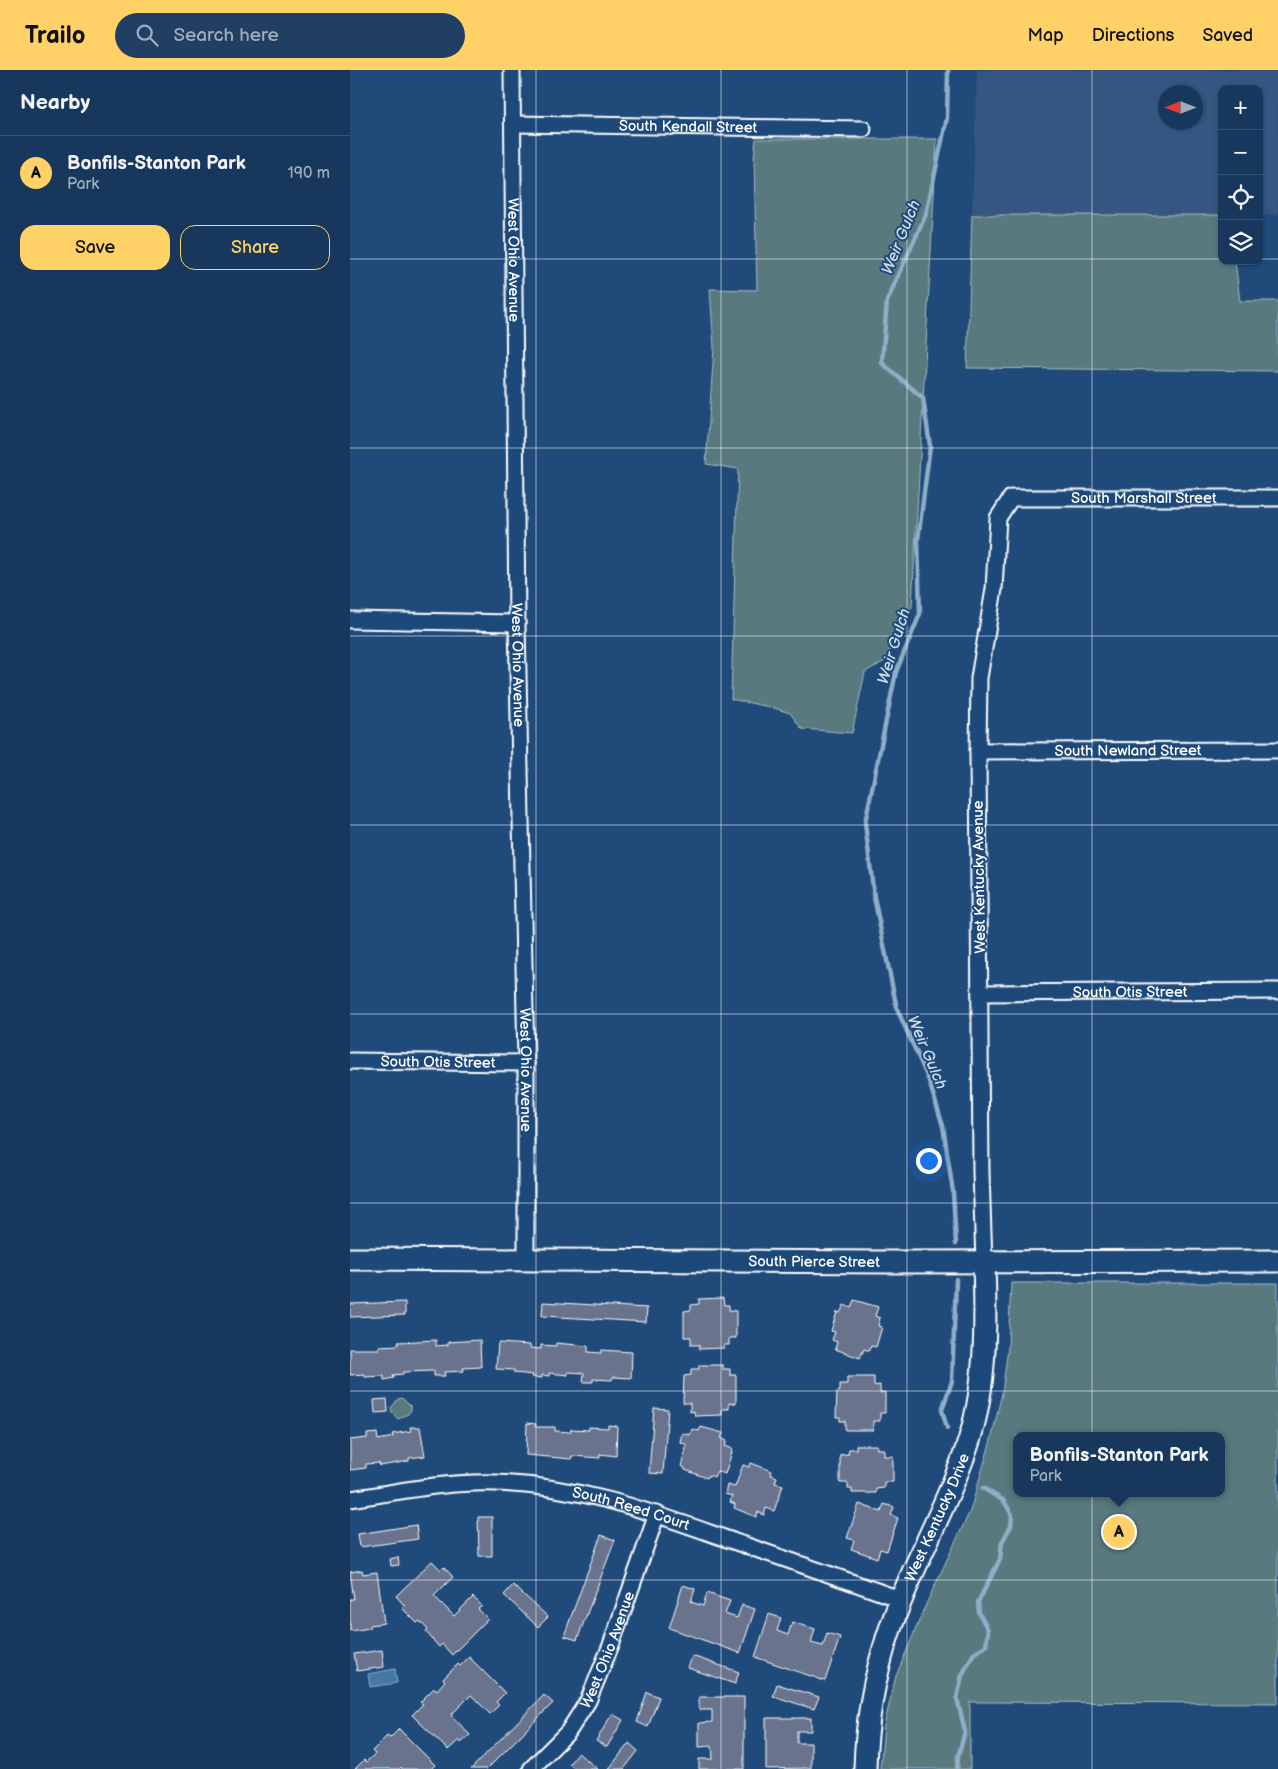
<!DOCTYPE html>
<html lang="en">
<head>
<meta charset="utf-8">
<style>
  :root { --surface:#17385c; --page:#203f62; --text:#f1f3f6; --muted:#9eacbb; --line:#365272; --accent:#ffd166 }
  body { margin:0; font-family:"Balsamiq Sans",sans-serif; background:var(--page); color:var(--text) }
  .controls { position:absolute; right:15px; top:15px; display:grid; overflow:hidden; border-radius:10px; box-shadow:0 1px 4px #0004 }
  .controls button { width:45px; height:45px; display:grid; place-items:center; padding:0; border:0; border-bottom:1px solid var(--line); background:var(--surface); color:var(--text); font:25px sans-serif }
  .compass { position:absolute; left:808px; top:15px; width:45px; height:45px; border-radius:50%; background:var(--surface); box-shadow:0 1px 4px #0004; rotate:270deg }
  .you { position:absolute; left:578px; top:1090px; width:18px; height:18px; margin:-12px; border:4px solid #fff; border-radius:50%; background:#1a73e8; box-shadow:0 0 0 8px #1a73e833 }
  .badge { display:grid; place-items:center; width:32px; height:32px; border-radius:50%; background:var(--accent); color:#111; font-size:16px; font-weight:700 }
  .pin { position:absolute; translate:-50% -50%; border:2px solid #fff; box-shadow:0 1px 5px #0006 }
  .popup { position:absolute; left:663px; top:1362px; width:212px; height:65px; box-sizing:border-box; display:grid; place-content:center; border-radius:10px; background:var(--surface); filter:drop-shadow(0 1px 4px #0005); font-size:16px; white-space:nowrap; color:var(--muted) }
  .popup b { font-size:19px; color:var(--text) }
  .popup::after { content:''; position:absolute; left:50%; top:100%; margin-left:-10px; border:10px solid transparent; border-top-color:var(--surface) }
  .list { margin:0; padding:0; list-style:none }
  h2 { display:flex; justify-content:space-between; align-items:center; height:65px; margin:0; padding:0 20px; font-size:21px }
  h2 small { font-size:16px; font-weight:400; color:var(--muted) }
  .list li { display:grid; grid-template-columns:32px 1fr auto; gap:15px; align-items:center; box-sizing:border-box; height:75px; padding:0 20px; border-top:1px solid var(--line) }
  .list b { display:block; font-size:19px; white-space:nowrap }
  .list p { margin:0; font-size:16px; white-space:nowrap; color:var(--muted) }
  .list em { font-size:16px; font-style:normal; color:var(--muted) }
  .actions { display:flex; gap:10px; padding:15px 20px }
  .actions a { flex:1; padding:11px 0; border:1px solid var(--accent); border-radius:15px; text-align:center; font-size:18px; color:var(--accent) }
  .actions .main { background:var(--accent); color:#111 }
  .icon { flex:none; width:28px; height:28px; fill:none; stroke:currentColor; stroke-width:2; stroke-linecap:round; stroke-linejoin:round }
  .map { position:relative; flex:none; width:928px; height:1699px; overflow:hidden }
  header { display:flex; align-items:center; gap:30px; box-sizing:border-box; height:70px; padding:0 25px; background:var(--accent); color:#111 }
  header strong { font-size:24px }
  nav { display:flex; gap:28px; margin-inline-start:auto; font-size:18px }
  .search { width:350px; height:45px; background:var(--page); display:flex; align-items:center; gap:12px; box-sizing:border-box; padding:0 18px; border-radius:28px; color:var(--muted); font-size:19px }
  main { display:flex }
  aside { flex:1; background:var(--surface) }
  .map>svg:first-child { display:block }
  .built { fill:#365680; fill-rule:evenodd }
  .green { fill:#587a7f; stroke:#acbcbf; fill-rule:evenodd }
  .water { fill:#4478a2; stroke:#8faec7 }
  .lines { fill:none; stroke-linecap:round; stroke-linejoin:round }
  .stream { stroke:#8faec7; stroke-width:4.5 }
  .building { fill:#6b738d; stroke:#fff }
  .street-casing { stroke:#fff; stroke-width:19 }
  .secondary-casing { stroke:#fff; stroke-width:25 }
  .street { stroke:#1f4a7a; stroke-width:15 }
  .secondary { stroke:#1f4a7a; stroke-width:21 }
  .grid { fill:none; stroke:#fff; stroke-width:1; stroke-opacity:0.55 }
  .labels { text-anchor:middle; stroke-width:4; stroke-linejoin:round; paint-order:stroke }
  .street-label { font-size:15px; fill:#fff; stroke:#1f4a7a }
  .water-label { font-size:16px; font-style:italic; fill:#d0dde8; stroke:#1f4a7a }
</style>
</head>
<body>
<header>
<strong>Trailo</strong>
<div class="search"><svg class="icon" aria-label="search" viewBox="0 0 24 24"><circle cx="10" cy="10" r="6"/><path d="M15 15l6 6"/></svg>Search here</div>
<nav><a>Map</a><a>Directions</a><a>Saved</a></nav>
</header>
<main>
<aside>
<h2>Nearby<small></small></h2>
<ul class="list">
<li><span class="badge">A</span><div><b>Bonfils-Stanton Park</b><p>Park</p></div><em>190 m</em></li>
</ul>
<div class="actions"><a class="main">Save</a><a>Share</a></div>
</aside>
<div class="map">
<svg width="928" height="1699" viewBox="0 0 928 1699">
  <rect width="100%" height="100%" fill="#1f4a7a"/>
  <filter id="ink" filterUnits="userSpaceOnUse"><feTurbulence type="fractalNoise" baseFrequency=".02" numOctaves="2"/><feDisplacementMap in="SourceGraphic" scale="10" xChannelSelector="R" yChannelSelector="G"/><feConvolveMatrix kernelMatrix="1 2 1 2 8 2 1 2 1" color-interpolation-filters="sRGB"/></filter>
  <g filter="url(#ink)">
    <!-- built -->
    <path class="built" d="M 627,0 L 928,0 L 928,145 L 909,145 L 909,19 L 872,19 L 872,145 L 622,145 ZM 816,22 L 846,22 L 846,52 L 816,52 Z"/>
    <!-- green -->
    <path class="green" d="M 406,69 L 587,69 L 562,536 L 535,591 L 515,602 L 502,663 L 452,659 L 440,643 L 424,638 L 381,629 L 388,399 L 356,394 L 364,278 L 360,219 L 407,220 L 404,88 Z
      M 622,145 L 872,145 L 872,191 L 885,191 L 890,231 L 928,231 L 928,301 L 617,298 Z
      M 661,1213 L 928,1213 L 928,1633 L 620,1632 L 620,1699 L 530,1699 L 534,1656 L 546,1606 L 577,1532 L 620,1441 L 641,1370 L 652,1323 L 658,1278 ZM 666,1366 L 872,1366 L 872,1423 L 666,1423 Z
      M 52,1328 L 61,1337 L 61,1340 L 58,1344 L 48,1349 L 42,1343 L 41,1338 L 48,1329 Z"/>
    <!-- water -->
    <path class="water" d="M 45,1599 L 47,1613 L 20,1617 L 18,1604 Z"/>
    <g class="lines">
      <!-- stream -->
      <path class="stream" d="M 598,0 L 597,48 L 576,144 L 537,231 L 532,293 L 573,328 L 580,376 L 568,470 L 570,544 L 546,602 L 515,753 L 524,827 L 547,939 L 578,1008 L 593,1056 L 603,1122 L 606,1174
        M 597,1358 L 592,1340 L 602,1311 L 606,1209
        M 607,1699 L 608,1687 L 615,1661 L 607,1628 L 612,1605 L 624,1583 L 636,1576 L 638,1560 L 629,1543 L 628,1532 L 650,1489 L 652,1472 L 661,1456 L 662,1445 L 654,1431 L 633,1418"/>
    </g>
    <!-- building -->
    <path class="building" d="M 373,1228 L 374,1235 L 379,1235 L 379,1240 L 386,1241 L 386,1268 L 379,1268 L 379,1275 L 374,1275 L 374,1278 L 349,1279 L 349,1275 L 341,1275 L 341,1267 L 334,1267 L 334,1241 L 341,1240 L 341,1235 L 349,1234 L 349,1229 Z
      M 504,1230 L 528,1237 L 525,1246 L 530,1248 L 528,1256 L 532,1257 L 526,1277 L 521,1276 L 519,1281 L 514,1279 L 510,1288 L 485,1279 L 487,1272 L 482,1270 L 485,1262 L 481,1261 L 487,1242 L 490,1243 L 494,1235 L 501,1238 Z
      M 55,1232 L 55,1245 L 0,1247 L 0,1234 Z
      M 193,1232 L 297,1238 L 296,1252 L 192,1246 Z
      M 86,1270 L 86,1276 L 98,1275 L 98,1272 L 130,1270 L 131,1297 L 113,1298 L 114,1301 L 94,1302 L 95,1306 L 84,1306 L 84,1301 L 53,1302 L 53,1304 L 43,1305 L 44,1308 L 34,1310 L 34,1306 L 15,1307 L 15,1304 L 0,1305 L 0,1279 L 29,1279 L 29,1276 L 48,1275 L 48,1272 Z
      M 148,1273 L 180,1275 L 180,1278 L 191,1279 L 191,1275 L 206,1276 L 206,1273 L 238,1276 L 238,1282 L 251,1283 L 251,1280 L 282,1282 L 281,1308 L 263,1307 L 262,1310 L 243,1309 L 243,1312 L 233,1312 L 234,1303 L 218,1302 L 218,1305 L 199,1303 L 199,1306 L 192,1305 L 192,1308 L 182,1307 L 183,1305 L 164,1303 L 164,1300 L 146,1299 Z
      M 349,1295 L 373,1295 L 373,1299 L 380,1299 L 380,1305 L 386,1305 L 386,1333 L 379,1333 L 379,1339 L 372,1339 L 372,1345 L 345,1346 L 344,1341 L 340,1342 L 340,1333 L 333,1333 L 334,1306 L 341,1305 L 341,1299 L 349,1299 Z
      M 497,1307 L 524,1307 L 524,1316 L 530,1315 L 530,1323 L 535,1322 L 535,1343 L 530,1343 L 530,1351 L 523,1351 L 523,1360 L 495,1360 L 495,1351 L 490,1351 L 490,1347 L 486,1347 L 487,1322 L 490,1321 L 490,1314 L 497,1314 Z
      M 37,1329 L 38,1342 L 25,1343 L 24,1330 Z
      M 304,1338 L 318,1339 L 313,1404 L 299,1403 Z
      M 177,1353 L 186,1354 L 185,1357 L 205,1357 L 205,1361 L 220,1362 L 221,1359 L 239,1360 L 239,1357 L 258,1358 L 258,1355 L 267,1356 L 266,1386 L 250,1384 L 250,1388 L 222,1386 L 221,1389 L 176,1385 Z
      M 60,1357 L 70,1357 L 75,1386 L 59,1388 L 59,1391 L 30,1396 L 29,1393 L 16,1394 L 16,1398 L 0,1400 L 0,1370 L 17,1368 L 17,1364 L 27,1363 L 28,1370 L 43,1367 L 42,1364 L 61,1361 Z
      M 351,1357 L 373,1363 L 371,1368 L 377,1371 L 375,1376 L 383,1379 L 375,1404 L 367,1401 L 364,1407 L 359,1405 L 357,1408 L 335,1400 L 335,1398 L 331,1396 L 337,1375 L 330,1372 L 332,1363 L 340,1365 L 342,1359 L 349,1361 Z
      M 506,1375 L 527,1375 L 527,1379 L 534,1379 L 534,1386 L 543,1386 L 543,1412 L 534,1412 L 534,1418 L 526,1419 L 526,1423 L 502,1423 L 502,1419 L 498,1419 L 498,1413 L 490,1413 L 490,1385 L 498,1384 L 499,1379 L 506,1379 Z
      M 401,1393 L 422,1401 L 421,1405 L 427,1407 L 425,1413 L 433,1415 L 424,1441 L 416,1438 L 414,1445 L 408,1442 L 406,1447 L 384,1438 L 385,1434 L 380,1432 L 382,1426 L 375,1424 L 377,1415 L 385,1417 L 393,1395 L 399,1397 Z
      M 509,1434 L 531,1442 L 534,1434 L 544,1437 L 541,1445 L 548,1448 L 537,1481 L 530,1479 L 527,1488 L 501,1479 L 504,1470 L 497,1468 Z
      M 128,1447 L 142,1447 L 142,1486 L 129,1486 Z
      M 66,1455 L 68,1469 L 10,1477 L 8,1464 Z
      M 251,1465 L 265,1470 L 227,1570 L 214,1566 Z
      M 48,1487 L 49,1495 L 41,1496 L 40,1489 Z
      M 82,1491 L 91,1500 L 94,1497 L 103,1507 L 84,1526 L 104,1546 L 123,1527 L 132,1536 L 128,1539 L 138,1549 L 102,1585 L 92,1574 L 89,1577 L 76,1562 L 78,1560 L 70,1551 L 67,1553 L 52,1538 L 55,1536 L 46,1526 Z
      M 12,1500 L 13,1504 L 27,1502 L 34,1553 L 20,1555 L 20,1558 L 0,1561 L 0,1529 L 4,1529 L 0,1502 Z
      M 163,1515 L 198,1547 L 188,1557 L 154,1525 Z
      M 333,1515 L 345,1519 L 341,1532 L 353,1536 L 357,1523 L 380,1531 L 375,1544 L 387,1548 L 392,1535 L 405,1539 L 390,1583 L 319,1558 Z
      M 419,1544 L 431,1548 L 427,1561 L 438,1565 L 442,1552 L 465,1559 L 461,1573 L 473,1576 L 477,1563 L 490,1567 L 475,1611 L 405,1587 Z
      M 32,1580 L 34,1597 L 7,1601 L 4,1584 Z
      M 342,1586 L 389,1602 L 385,1614 L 338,1598 Z
      M 119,1587 L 155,1623 L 146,1632 L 149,1635 L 140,1644 L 121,1625 L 101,1645 L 120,1665 L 111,1673 L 109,1670 L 98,1680 L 62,1645 L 73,1634 L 70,1632 L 84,1618 L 87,1620 L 95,1611 L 93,1609 L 108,1594 L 110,1596 Z
      M 427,1614 L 469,1627 L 464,1639 L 423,1626 Z
      M 297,1622 L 309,1627 L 298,1657 L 287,1652 Z
      M 194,1625 L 203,1633 L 137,1699 L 121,1699 Z
      M 349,1627 L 394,1627 L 394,1699 L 349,1699 L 349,1689 L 363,1689 L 362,1676 L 349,1677 L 349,1653 L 362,1652 L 362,1640 L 349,1640 Z
      M 262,1644 L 273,1650 L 257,1677 L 246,1671 Z
      M 416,1648 L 461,1648 L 461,1661 L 447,1661 L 447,1673 L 461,1673 L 461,1698 L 416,1699 Z
      M 49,1659 L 85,1695 L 81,1699 L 52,1699 L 51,1697 L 49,1699 L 5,1699 L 14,1690 L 16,1692 L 25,1684 L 22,1681 L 37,1666 L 40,1668 Z
      M 279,1673 L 288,1681 L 274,1699 L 259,1699 Z
      M 228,1683 L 248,1699 L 225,1699 L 219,1694 Z"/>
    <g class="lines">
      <!-- street casing -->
      <g class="street-casing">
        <g id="street">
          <path id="s1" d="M 162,0 L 167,553 L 176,993 L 176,1189"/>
          <path id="s2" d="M 163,54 L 513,59"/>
          <path d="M 0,550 L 167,553"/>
          <path id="s3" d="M 628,681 L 928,680"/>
          <path id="s4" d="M 631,923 L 928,921"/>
          <path id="s5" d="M 0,991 L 176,993"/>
          <path id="s6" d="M 634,1192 L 631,1103 L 628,681 L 629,608 L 644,519 L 648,448 L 661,428 L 928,428"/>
          <path id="s7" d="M 0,1429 C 48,1422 98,1411 146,1413 C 231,1416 298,1441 377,1469 C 435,1489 494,1509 552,1530"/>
          <path id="s8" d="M 181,1699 L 218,1662 L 238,1631 L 261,1575 L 307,1444"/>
        </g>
      </g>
      <!-- secondary casing -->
      <g class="secondary-casing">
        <g id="secondary">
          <path id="s9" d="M 0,1189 L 537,1192 L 928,1191"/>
          <path id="s10" d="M 515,1699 C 516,1653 524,1608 538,1565 C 559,1501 594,1443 616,1380 C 637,1320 636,1254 634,1192"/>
        </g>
      </g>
      <!-- street -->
      <use href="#street" class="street"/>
      <!-- secondary -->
      <use href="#secondary" class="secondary"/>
    </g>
  </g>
  <!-- grid -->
  <path class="grid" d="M 186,0 L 186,1699M 371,0 L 371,1699M 557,0 L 557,1699M 742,0 L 742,1699M 0,189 L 872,189M 909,189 L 928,189M 0,378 L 928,378M 0,566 L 928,566M 0,755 L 928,755M 0,944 L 928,944M 0,1133 L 928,1133M 0,1321 L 928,1321M 0,1510 L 928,1510"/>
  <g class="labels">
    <!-- street labels -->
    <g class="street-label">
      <text dy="5" stroke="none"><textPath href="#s2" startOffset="175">South Kendall Street</textPath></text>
      <text dy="5" stroke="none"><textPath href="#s1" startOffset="190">West Ohio Avenue</textPath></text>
      <text dy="5" stroke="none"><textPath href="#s6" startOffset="902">South Marshall Street</textPath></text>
      <text dy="5" stroke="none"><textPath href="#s1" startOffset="595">West Ohio Avenue</textPath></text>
      <text dy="5" stroke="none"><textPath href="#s3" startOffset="150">South Newland Street</textPath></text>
      <text transform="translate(629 807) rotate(-91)" y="5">West Kentucky Avenue</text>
      <text dy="5" stroke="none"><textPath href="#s4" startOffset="149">South Otis Street</textPath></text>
      <text dy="5" stroke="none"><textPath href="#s5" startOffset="88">South Otis Street</textPath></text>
      <text dy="5" stroke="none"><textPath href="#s1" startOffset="1000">West Ohio Avenue</textPath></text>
      <text dy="5" stroke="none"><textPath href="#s9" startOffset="464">South Pierce Street</textPath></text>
      <text dy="5" stroke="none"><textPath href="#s7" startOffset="285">South Reed Court</textPath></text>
      <text dy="5" stroke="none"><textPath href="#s10" startOffset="264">West Kentucky Drive</textPath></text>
      <text dy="5" stroke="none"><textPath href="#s8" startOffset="144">West Ohio Avenue</textPath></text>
    </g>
    <!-- water labels -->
    <g class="water-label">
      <text transform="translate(550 167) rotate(-68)" y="6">Weir Gulch</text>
      <text transform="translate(543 576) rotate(-73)" y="6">Weir Gulch</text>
      <text transform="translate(578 982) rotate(67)" y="6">Weir Gulch</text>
    </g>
  </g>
</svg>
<div class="controls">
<button>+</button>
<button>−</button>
<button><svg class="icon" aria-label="locate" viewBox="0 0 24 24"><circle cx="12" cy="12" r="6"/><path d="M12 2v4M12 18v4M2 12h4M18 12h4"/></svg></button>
<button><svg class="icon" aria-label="layers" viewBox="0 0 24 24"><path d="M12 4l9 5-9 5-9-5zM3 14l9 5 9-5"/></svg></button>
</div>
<svg class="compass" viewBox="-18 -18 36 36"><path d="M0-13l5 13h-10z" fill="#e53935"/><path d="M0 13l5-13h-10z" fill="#9eacbb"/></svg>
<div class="you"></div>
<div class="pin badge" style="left:769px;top:1462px">A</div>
<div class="popup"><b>Bonfils-Stanton Park</b>Park</div>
</div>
</main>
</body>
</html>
